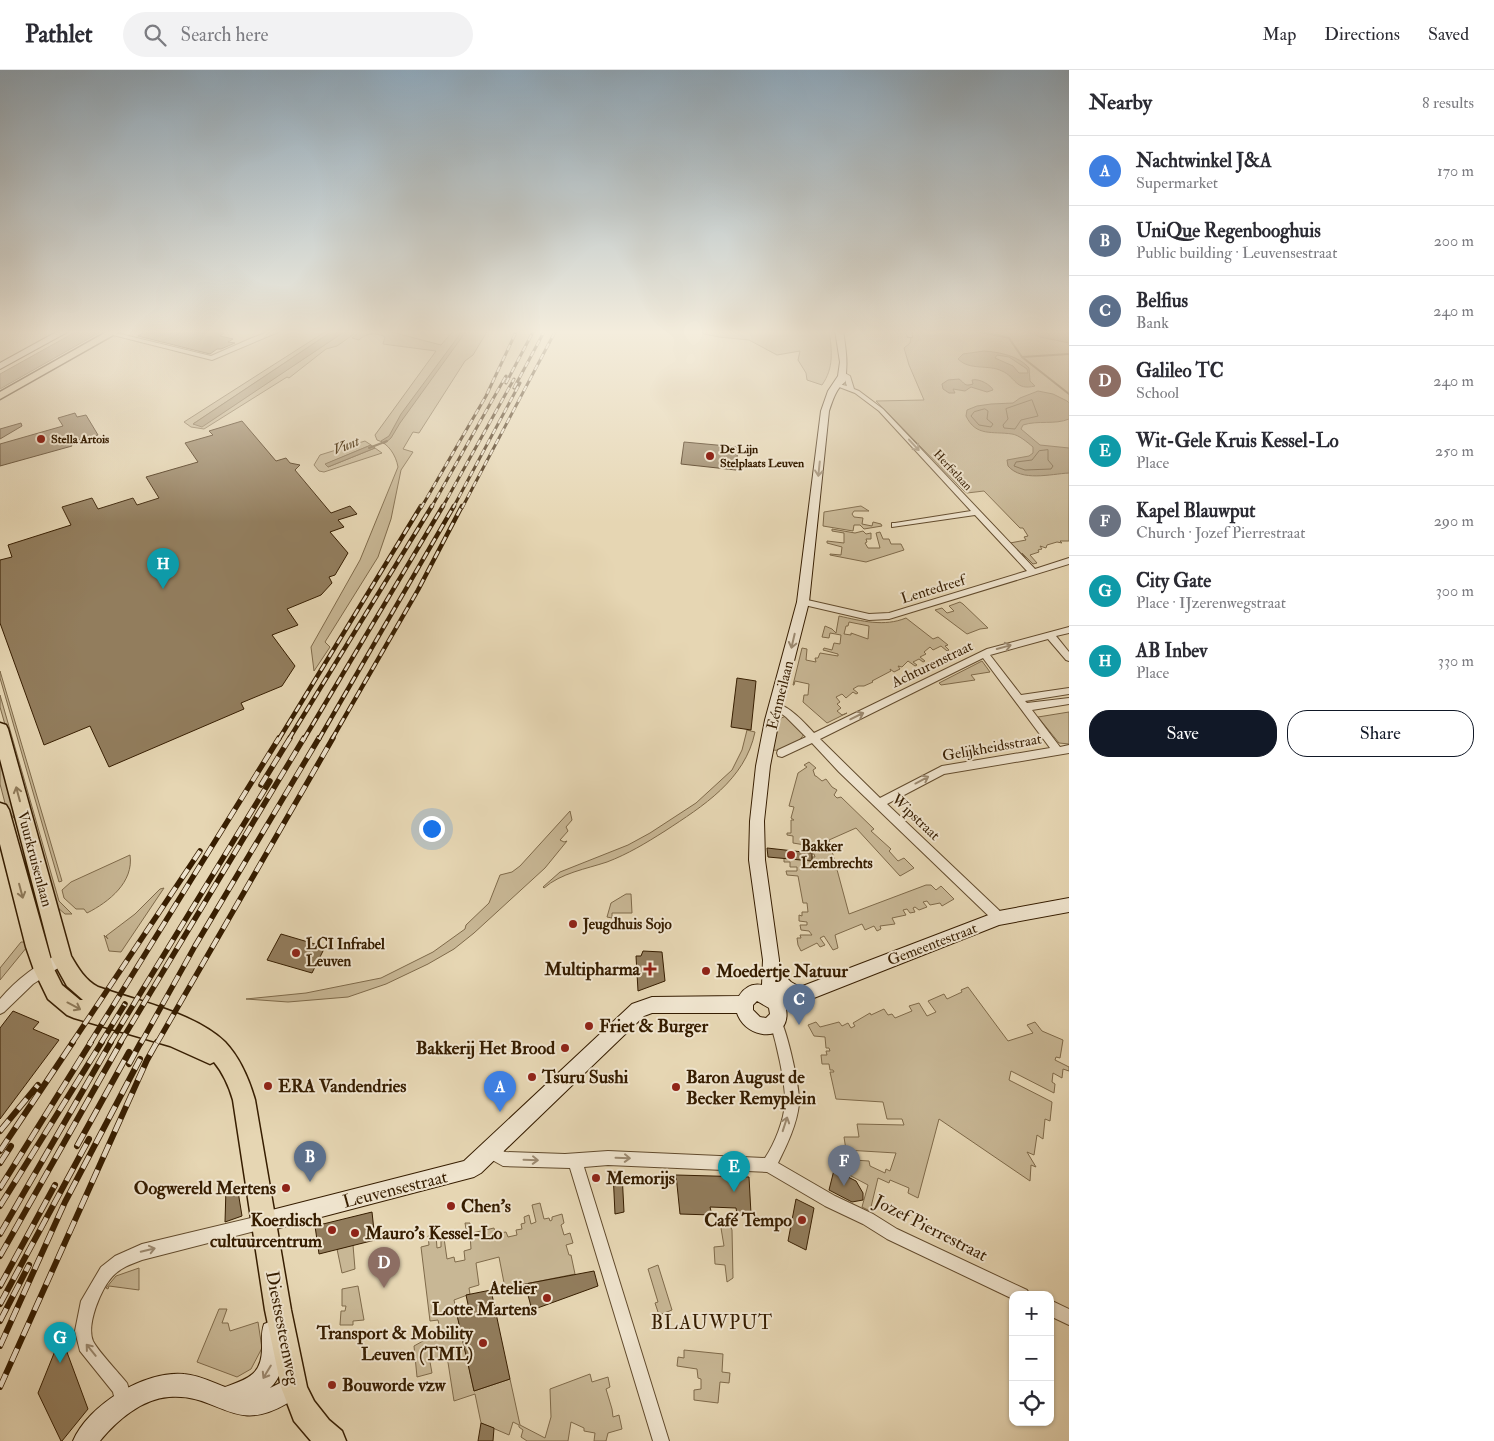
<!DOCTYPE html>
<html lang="en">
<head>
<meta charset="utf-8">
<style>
  :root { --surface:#fff; --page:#f2f2f3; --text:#2b2b33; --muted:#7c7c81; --line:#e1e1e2; --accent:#111827 }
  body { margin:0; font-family:"IM FELL Double Pica",serif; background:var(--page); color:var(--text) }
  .controls { position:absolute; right:15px; bottom:15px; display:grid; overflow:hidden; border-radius:10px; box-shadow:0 1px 4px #0004 }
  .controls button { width:45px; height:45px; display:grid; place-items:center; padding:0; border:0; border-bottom:1px solid var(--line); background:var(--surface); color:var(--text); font:25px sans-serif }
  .you { position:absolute; left:431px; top:758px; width:18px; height:18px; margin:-12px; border:4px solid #fff; border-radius:50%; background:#1a73e8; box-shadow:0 0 0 8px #1a73e833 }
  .badge { display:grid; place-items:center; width:32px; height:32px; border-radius:50%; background:var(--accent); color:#fff; font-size:16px; font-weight:700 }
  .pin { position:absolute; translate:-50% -41px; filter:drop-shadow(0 1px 2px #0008) }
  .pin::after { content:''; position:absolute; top:26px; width:18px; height:15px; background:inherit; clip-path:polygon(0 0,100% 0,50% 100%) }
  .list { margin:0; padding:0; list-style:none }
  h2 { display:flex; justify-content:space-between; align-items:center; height:65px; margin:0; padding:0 20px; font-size:21px }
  h2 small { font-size:16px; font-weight:400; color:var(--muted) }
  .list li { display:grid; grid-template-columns:32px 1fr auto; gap:15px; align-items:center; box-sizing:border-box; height:70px; padding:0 20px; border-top:1px solid var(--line) }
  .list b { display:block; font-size:19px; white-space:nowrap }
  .list p { margin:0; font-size:16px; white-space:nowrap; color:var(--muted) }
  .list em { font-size:16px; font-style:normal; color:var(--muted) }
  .actions { display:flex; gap:10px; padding:15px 20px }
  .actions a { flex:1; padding:11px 0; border:1px solid var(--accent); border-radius:20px; text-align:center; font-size:18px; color:var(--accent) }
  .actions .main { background:var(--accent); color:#fff }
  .icon { flex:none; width:28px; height:28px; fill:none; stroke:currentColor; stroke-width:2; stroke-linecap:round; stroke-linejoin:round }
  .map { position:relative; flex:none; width:1069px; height:1371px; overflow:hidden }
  header { display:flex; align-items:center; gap:30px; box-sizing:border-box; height:70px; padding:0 25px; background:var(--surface); border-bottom:1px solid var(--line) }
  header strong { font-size:24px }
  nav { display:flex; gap:28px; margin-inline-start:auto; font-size:18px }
  .search { width:350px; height:45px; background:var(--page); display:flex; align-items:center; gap:12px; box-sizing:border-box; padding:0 18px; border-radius:28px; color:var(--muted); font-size:19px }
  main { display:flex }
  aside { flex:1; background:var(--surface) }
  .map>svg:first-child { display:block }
  .green { fill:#c8b795; stroke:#7f6a4a; fill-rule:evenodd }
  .water { fill:#aa9776; stroke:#7c6647; fill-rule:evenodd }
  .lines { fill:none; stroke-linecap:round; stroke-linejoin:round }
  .shore { stroke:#705a3b; stroke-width:1 }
  .stream { stroke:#7c6647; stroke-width:2 }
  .building { fill:#927d5d; stroke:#361d00 }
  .street-casing { stroke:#624b2d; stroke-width:2 }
  .secondary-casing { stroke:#361d00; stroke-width:2 }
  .primary-casing { stroke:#361d00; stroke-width:3 }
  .street { fill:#efe4ce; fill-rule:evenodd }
  .secondary { fill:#efe4ce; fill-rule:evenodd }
  .primary { fill:#e6d6b3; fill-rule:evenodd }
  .rail-far3-casing { stroke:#361d00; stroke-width:3 }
  .rail-far2-casing { stroke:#361d00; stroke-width:4.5 }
  .rail-far1-casing { stroke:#361d00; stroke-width:5.5 }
  .rail-casing { stroke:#361d00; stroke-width:6 }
  .rail-far3 { stroke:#efe4ce; stroke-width:2; stroke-dasharray:6; stroke-linecap:butt }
  .rail-far2 { stroke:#efe4ce; stroke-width:2.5; stroke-dasharray:8; stroke-linecap:butt }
  .rail-far1 { stroke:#efe4ce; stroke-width:4; stroke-dasharray:11; stroke-linecap:butt }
  .rail { stroke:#efe4ce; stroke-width:4.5; stroke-dasharray:14; stroke-linecap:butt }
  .oneway { stroke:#9c8a71 }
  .oneway2 { stroke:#8e7a5a }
  .poi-dot { fill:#8f2418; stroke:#efe4ce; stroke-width:2 }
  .labels { text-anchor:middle; stroke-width:4; stroke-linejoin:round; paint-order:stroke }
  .far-poi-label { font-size:12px; font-weight:bold; fill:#361d00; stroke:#efe4ce; text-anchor:start }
  .far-street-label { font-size:12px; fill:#361d00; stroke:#efe4ce }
  .far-water-label { font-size:14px; font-style:italic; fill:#5f4829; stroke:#efe4ce }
  .street-label { font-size:15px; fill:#361d00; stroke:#efe4ce }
  .poi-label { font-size:15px; font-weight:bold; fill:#361d00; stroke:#efe4ce; text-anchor:start }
  .near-poi-label { font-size:18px; font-weight:bold; fill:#361d00; stroke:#efe4ce; text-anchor:start }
  .near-street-label { font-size:18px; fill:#361d00; stroke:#efe4ce }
  .near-neighbourhood-label { font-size:19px; letter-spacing:1px; fill:#361d00; stroke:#efe4ce }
</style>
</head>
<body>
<header>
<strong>Pathlet</strong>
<div class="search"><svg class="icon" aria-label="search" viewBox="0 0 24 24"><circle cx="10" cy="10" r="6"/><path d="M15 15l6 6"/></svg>Search here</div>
<nav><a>Map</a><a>Directions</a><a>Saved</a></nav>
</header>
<main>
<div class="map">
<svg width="1069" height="1371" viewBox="0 0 1069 1371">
  <rect width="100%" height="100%" fill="#e6d6b3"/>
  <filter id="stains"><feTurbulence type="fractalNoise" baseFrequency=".004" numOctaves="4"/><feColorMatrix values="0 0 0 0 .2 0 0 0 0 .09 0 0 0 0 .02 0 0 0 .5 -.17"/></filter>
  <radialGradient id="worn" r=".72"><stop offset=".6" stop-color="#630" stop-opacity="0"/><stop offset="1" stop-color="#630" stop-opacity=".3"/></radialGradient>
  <!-- green -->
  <path class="green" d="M 328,260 L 334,260 L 193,354 L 267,313 L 347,260 L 359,260 L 353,263 L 354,264 L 337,276 L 326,279 L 289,308 L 287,307 L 204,359 L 191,357 L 184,352 Z
    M 362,260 L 384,260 L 441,275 L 454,260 L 488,260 L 473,285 L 465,291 L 419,363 L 413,362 L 403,379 L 413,382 L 401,400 L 391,449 L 378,487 L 325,572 L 330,577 L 314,601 L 311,577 L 360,490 L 398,397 C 396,385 388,373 377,370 L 375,365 L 436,281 L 383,274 L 385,267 C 377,262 366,263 359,270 L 352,268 Z
    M 699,260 L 829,260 C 832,281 834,298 822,315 L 807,310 L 806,303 L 798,290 L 800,281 L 777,285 L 749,270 L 719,267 L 704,264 Z
    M 912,260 L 1069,260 L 1069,471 L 1060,471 L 1062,473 L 1057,472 L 1047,475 L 1046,478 L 1040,476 L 1042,479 L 1038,480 L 1039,482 L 1030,485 L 1037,493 L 1033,494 L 1022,483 L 1028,492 L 1010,473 L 1026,470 L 1024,467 L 1028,466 L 1023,458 L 1020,458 L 984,421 L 967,423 L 963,420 L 876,331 L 924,330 L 909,295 L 904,278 L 910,273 Z
    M 365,371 L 371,375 L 326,394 L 328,397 L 375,378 L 382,383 L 324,402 L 319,401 L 314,395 L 320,385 Z
    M 861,436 L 869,441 L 854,441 L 852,444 L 854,447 L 863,448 L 862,454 L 872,456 L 873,452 L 881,454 L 882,456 L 864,459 L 860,455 L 854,455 L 853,461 L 823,456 L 824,442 Z
    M 832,459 L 855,463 L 863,461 L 866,464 L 871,463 L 871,469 L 866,469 L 867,472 L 865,473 L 868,478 L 880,478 L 876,463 L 880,462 L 883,469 L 889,469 L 891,474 L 901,474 L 904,480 L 866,492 L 830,485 L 830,484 L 841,485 L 842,477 L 827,473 L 827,471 L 844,473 L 844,463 L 832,461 Z
    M 960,532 L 963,534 L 988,558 L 980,559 L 967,564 L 935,540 L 942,538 L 947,543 L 954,541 L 949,536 Z
    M 839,546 C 862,551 884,557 906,548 L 933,569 L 938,567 L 948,575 L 945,576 L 949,580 L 947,581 L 941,576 L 933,580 L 930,577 L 924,582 L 926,584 L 920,587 L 925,591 L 923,592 L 919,589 L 913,592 L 917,595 L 915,596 L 908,591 L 902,597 L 898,596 L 900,599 L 894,602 L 890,599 L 891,601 L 872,611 L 873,612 L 864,616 L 858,616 L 853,619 L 858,623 L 856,624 L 853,622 L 846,628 L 842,624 L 836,627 L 840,632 L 837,634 L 841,638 L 837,641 L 842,645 L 847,643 L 827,653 L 803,632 L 804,625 L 808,625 L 809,614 L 795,611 L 794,615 L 793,615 L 802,578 L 807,579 L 806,590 L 816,592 L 815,588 L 818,588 L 820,583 L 838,586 L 838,584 L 823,580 L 824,578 L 832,580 L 834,573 L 840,574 L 841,565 L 830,563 L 829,568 L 822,567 L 825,556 L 832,559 L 836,563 ZM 849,552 L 869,556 L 868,569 L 851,563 L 851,565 L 844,564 L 846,556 L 848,556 Z
    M 982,591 L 990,602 L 971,605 L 975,610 L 941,615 L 939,613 Z
    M 0,601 L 62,811 L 59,812 L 0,608 Z
    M 0,625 L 59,831 L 72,844 L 65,844 L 57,837 L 0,637 Z
    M 1069,642 L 1069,674 L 1059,673 L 1038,647 Z
    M 786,646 L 804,663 C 802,672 782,682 773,680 L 779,649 Z
    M 747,660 L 755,662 C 745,710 703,736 665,761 C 646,773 628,784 607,792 C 586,799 561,803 544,818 L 543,817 L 560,802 L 628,775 L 650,763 L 696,733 L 732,700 L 742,680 Z
    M 0,679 L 47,866 L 16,751 L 6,737 L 0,714 Z
    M 809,692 L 816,698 L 813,700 L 815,706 L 816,706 L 822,711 L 826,709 L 832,717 L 837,720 L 834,725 L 837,728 L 841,727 L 874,759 L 871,761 L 891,779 L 889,781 L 898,791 L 904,788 L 914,798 L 900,806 L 856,758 L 829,770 L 849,844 L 926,815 L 931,815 L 936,820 L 941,816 L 954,829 L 942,836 L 940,833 L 930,835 L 927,831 L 923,832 L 927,837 L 919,840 L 915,837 L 913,838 L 915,842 L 910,843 L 907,839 L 903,840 L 906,845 L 892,848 L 895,854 L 880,856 L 881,859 L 877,861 L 874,856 L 865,860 L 862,854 L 835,865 L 838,878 L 833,880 L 824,866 L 820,868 L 825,875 L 820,877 L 817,873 L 801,881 L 798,875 L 797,868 L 801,868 L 800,865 L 812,865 L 809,861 L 801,860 L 800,855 L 807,855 L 807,852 L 799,851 L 799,845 L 802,846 L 802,842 L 808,842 L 807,833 L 803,833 L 798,806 L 787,805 L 786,801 L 797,801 L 797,797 L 790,797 L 790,792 L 784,792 L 784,788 L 812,791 L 812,787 L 815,787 L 814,784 L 809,783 L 811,776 L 793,773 L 793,766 L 787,765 L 787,763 L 791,763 L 791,750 L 794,750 L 791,748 L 794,737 L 789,736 L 798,703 L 807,697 L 804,695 Z
    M 570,741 L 572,750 L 566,757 L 568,761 L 560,770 L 564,772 L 567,771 L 545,798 L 474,863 L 454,879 L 428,894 L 386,914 L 348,927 L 288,932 L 246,929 L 306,923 L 381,908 L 433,882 L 465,859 L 466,855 L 489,833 L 500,805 L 512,802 L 520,796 Z
    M 130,785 C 134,812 109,832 87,843 L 84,839 L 76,839 L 64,828 L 62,820 L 71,812 Z
    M 164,818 L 121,882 L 109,881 L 104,865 L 108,869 L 106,866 L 135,844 L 160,819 Z
    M 626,824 L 631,824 L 632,843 L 612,843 L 612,848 L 607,847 L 611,833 Z
    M 21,872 L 25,872 L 27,877 L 0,910 L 0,898 Z
    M 968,917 L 1008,971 L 1033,963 L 1027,955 L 1035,952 L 1042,961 L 1063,970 L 1060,988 L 1056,987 L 1055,990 L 1069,997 L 1069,1001 L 1063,999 L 1062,1008 L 1053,1003 L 1052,1012 L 1055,1014 L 1054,1023 L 1011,1001 L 1009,1010 L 1052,1032 L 1050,1051 L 1045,1049 L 1043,1069 L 1037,1065 L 1034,1085 L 1027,1082 L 1036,1097 L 1031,1095 L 1030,1111 L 939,1049 L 918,1128 L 908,1123 L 909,1118 L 890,1110 L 889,1113 L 878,1108 L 870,1141 L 862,1137 L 868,1115 L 836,1098 L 839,1089 L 869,1091 L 870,1096 L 885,1103 L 886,1099 L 890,1101 L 896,1083 L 846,1080 L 844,1067 L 859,1067 L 857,1054 L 904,1055 L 902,1049 L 887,1049 L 883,1032 L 836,1029 L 830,1002 L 834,1002 L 833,1000 L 830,1000 L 829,994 L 822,994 L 821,985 L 827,985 L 826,981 L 830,981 L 829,978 L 826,978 L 825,967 L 814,966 L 808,955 L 816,952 L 820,957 L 839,952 L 842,956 L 848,953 L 851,958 L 855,956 L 853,953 L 870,943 L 871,945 L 884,939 L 888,945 L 892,944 L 895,948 L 912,941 L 909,936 L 919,933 L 927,946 L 936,942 L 928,931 L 944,924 L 947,929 L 962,922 L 961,920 Z
    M 540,1133 L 544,1149 L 549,1148 L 550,1151 L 552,1150 L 552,1147 L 562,1144 L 564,1153 L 561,1155 L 564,1165 L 570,1163 L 573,1173 L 566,1175 L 569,1185 L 571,1185 L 575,1204 L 505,1218 L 499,1187 L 476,1193 L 479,1215 L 469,1218 L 470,1224 L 454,1230 L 474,1321 L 510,1309 L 520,1355 L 545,1368 L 551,1347 L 550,1319 L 590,1304 L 592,1312 L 608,1307 L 610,1317 L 606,1319 L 612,1339 L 613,1347 L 619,1345 L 622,1359 L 608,1363 L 606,1371 L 594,1371 L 595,1363 L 584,1361 L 584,1358 L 571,1352 L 568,1371 L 527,1371 L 521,1367 L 523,1360 L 519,1357 L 519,1355 L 513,1352 L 509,1365 L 481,1353 L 475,1324 L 454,1331 L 447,1286 L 430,1292 L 432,1303 L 417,1307 L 414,1276 L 432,1266 L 431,1262 L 440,1259 L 438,1250 L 430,1251 L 421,1177 L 429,1175 L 428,1166 L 436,1165 L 437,1178 L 441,1177 L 441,1169 L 444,1168 L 447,1189 L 454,1187 L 455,1192 L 465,1190 L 464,1181 L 471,1179 L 470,1164 L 467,1165 L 465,1153 L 470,1153 L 472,1163 L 494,1158 L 496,1167 L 499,1166 L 499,1163 L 506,1162 L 508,1167 L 517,1165 L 516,1160 L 522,1159 L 521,1154 L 525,1153 L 524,1147 L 529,1145 L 531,1154 L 536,1152 L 532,1135 Z
    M 720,1152 L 729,1153 L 732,1160 L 733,1208 L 727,1212 L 725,1195 L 715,1194 L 714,1177 L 724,1176 Z
    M 353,1175 L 355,1199 L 342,1203 L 337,1179 Z
    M 658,1195 L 672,1240 L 659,1245 L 655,1233 L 658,1232 L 648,1199 Z
    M 139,1198 L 139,1220 L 109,1216 L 108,1219 L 106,1218 L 116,1206 Z
    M 358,1216 L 364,1250 L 353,1251 L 353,1255 L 340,1255 L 341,1241 L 345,1241 L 346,1236 L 342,1236 L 342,1219 Z
    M 219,1239 L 227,1239 L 222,1253 L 228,1253 L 230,1261 L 258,1252 L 262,1278 L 251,1299 L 237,1307 L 197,1292 Z
    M 684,1280 L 723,1284 L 722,1302 L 730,1303 L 729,1313 L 720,1312 L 718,1333 L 694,1330 L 694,1320 L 701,1319 L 701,1309 L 698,1308 L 697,1299 L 677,1296 L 678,1287 L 684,1288 Z"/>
  <!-- water -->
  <path class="water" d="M 79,260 L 104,260 L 0,319 L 0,304 Z
    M 334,260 L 347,260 L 202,357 L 193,354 Z
    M 463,260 L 467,260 L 400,353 L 391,368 L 384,374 L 381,371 L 389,366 L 401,344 Z
    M 1023,260 L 1069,260 L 1069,273 L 1040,267 Z
    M 984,281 C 999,282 1019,286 1029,298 L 1030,311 L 1035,316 C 1015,321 1016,307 1002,301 C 988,294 970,301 958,289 L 963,284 ZM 997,285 L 1009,287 L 1027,299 L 1028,303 L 1019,303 L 1013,296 L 995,288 Z
    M 959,309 C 965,313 964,317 973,314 L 972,310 C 979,308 991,315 993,320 L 987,322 L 971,317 L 965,321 L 953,319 L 955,323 L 949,323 L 943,319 L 942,314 L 948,310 Z
    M 1038,321 L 1053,324 L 1067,331 L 1069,333 L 1069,349 C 1055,355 1038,350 1023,355 L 1021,359 L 1040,375 L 1069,378 L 1069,403 C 1050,404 1022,412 1008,396 L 1007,390 L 1029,386 L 1033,383 L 1033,377 C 1027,372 1019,365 1012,364 C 992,361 976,367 966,346 L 967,340 L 977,336 L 991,334 L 1013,333 L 1020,328 Z
    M 371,375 L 375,378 L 328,397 L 325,394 Z"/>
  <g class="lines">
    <!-- shore -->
    <path class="shore" d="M 1032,330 L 1038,346 L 1021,350 L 1015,359 L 1004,358 L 1003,355 L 1008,349 L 1006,339 Z
      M 985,339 L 988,341 L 987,349 L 993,354 L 991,357 L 979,355 L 971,346 L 974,342 Z
      M 1048,380 L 1048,390 L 1053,396 L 1051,399 L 1025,400 L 1014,396 L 1016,392 L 1032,390 L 1039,381 Z"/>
    <!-- stream -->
    <path class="stream" d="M 973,260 L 1009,268 L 1022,287 L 1069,324
      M 1022,287 L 1069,284
      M 369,378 L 387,371"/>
  </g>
  <!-- building -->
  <path class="building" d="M 147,260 L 214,260 L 224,263 L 220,266 L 233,269 L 228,272 L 235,273 L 221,279 L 217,279 L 210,284 L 138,266 Z
    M 75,343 L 77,347 L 86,345 L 98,365 L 70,372 L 72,376 L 0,396 L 0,374 L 63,356 L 58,348 Z
    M 242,351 L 276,391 L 286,388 L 290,393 L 300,395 L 295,400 L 331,443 L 350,436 L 357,444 L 338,450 L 344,457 L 330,462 L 348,483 L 335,505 L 329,507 L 332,513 L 321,525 L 287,539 L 298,555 L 272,565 L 295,596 L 282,616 L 241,633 L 244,639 L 109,697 L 90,656 L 44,675 L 0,553 L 0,490 L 12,487 L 8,475 L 71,455 L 62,437 L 92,428 L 98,439 L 133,428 L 137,435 L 159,428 L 146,407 L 198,392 L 185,373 L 213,365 L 209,361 Z
    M 21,353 L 22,356 L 0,369 L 0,359 Z
    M 684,372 L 738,377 L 736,400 L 681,394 Z
    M 737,608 L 756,611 L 751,660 L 731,657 Z
    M 767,778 L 812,783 L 812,791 L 768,787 Z
    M 281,864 L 325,877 L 312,903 L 267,890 Z
    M 643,881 L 662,882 L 665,911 L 638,921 L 636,886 L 641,886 Z
    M 13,941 L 39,952 L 33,959 L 59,970 L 0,1049 L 0,958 Z
    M 834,1100 L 856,1111 L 863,1123 L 863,1130 L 852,1132 L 829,1120 Z
    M 613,1102 L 622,1103 L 624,1142 L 615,1144 Z
    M 676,1105 L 749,1107 L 751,1144 L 737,1144 L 736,1138 L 710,1137 L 712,1145 L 680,1144 Z
    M 237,1115 L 242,1146 L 225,1152 L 226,1118 Z
    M 796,1129 L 814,1138 L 806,1180 L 788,1171 Z
    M 372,1142 L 375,1170 L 319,1184 L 315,1156 Z
    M 594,1201 L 598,1216 L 532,1240 L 525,1214 Z
    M 491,1220 L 510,1309 L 474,1321 L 457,1245 L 469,1239 L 466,1225 Z
    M 61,1266 L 88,1339 L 62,1371 L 61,1371 L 38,1323 Z
    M 481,1353 L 494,1358 L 493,1371 L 478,1371 Z"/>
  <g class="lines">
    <!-- street casing -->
    <g class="street-casing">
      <path id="street" d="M 273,260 L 283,260 L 212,290 L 109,264 L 112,262 L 211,286 L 252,268 Z
        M 905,260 L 911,260 L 912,267 L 908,267 Z
        M 843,302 L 850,306 L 854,319 L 859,321 L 883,339 L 1035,499 L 1069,488 L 1069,494 L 889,549 L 869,550 L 800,534 L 799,532 L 803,529 L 869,544 L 889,543 L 1027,501 L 975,445 L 892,457 L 892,453 L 895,453 L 971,441 L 879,341 L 855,323 L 834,315 L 834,313 L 847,316 L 844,307 L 840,304 Z
        M 1069,557 L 1069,563 L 1056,566 L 1069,582 L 1069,591 L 1066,590 L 1048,569 L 990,585 L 1021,625 L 1069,618 L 1069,624 L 1025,631 L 1027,633 L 1069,628 L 1069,634 L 1032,640 L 1060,677 L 1069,675 L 1069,683 L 944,704 L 887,734 L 1003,844 L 1005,848 L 1003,852 L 999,853 L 995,852 L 839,702 L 812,673 L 782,687 L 778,686 L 777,683 L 778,680 L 806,667 L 786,647 L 771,636 L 773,634 C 785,631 806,654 814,663 L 987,579 ZM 983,588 L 1050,678 L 942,696 L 880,728 L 820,669 Z
        M 62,883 L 66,885 L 68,889 L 66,893 L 33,914 L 4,942 L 0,944 L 0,929 C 16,910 39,892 62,883 Z
        M 776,946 L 780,948 C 788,965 800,1017 799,1034 C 797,1054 787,1075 778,1093 L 835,1126 L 873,1144 L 897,1159 L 1027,1220 L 1030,1225 L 1013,1225 L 1013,1229 L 887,1169 L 863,1154 L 825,1136 L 767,1102 L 608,1095 L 584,1097 L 669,1371 L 653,1371 L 570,1098 L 503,1096 L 485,1086 L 483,1081 L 485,1076 L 490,1074 L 505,1082 L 565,1084 L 608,1081 L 765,1088 C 775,1073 784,1050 785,1033 C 786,1013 776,972 770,952 L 772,948 Z
        M 263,1145 L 268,1147 L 270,1152 L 268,1157 L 263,1159 L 142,1190 C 131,1194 120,1198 112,1207 C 101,1219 86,1255 93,1271 C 98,1281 119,1303 127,1313 C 130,1322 132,1330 129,1339 L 123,1341 L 117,1339 L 113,1322 L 80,1281 L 75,1261 L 81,1231 L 101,1197 L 115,1186 L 142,1174 Z
        M 1050,1230 L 1069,1239 L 1069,1255 L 1050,1246 Z"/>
    </g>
    <!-- secondary casing -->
    <g class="secondary-casing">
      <path id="secondary" d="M 60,260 L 71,260 L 0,299 L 0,293 Z
        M 835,260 L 843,260 C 846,281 848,292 845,312 C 836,319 833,329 829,341 L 809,532 L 779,650 L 770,696 L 764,751 L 765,790 L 779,890 L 779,900 L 791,912 L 800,917 L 999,841 L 1069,828 L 1069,842 L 999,855 L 786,939 C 792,972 747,972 737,943 L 652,943 L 644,946 L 481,1103 L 474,1107 L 264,1162 L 257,1159 L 254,1152 L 257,1145 L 264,1142 L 464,1091 L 632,934 L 652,927 L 739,926 C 744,918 752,913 762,915 L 763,890 L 749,790 L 750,751 L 756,696 L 765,650 L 797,532 L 821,341 L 828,321 L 838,306 L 840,292 ZM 757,931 L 769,938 L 770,944 L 766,948 L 760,947 L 753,940 L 753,935 Z
        M 272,1251 L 280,1254 C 288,1273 286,1304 270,1318 L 294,1306 L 302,1309 L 305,1317 C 301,1326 295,1329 286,1334 C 233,1365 219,1323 169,1327 C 142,1329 117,1350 100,1371 L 73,1371 C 88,1335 145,1300 184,1304 C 198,1305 212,1312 225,1317 C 247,1309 262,1305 262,1278 C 262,1269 261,1263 264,1254 Z"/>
    </g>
    <!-- primary casing -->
    <g class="primary-casing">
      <path id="primary" d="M 110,260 L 122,260 L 0,329 L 0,322 Z
        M 0,653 L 6,655 L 8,659 L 71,886 C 78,898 85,910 98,917 C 137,931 195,943 225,972 C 240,988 249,1009 255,1030 L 291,1240 L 307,1317 L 314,1331 L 329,1350 L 342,1361 L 346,1371 L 311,1371 L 294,1351 L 281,1317 L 265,1240 L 233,1030 C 229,1016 223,1003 214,992 L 210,994 L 170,976 L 74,948 L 67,945 L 48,929 L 34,900 L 26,877 L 0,774 L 0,733 L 6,735 L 9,740 L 53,897 L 62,915 L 80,930 L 83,930 L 67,916 L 52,889 L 0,689 Z"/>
    </g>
    <!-- street -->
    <use href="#street" class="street"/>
    <!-- secondary -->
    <use href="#secondary" class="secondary"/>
    <!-- primary -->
    <use href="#primary" class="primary"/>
    <!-- rail-far3 casing -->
    <g class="rail-far3-casing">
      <path id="rail-far3" d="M 506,313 L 534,260
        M 514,318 L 545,260
        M 421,438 L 486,326 L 517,260
        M 431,438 L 506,306
        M 442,438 L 514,309
        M 453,438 L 520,313
        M 462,438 L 556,260"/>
    </g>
    <!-- rail-far2 casing -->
    <g class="rail-far2-casing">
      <path id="rail-far2" d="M 279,669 L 421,436
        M 289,669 L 432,436
        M 304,669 L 443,436
        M 319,669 L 454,436
        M 332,669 L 418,520 L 462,436"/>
    </g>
    <!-- rail-far1 casing -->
    <g class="rail-far1-casing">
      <path id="rail-far1" d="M 261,715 L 290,668
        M 72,973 L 200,781
        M 90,973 L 279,668
        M 101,973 L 125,934
        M 110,973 L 270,711
        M 120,973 L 304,668
        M 141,973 L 195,876 L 319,668
        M 157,973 L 333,668"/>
    </g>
    <!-- rail casing -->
    <g class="rail-casing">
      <path id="rail" d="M 129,994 L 141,972
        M 0,1061 L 38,1015
        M 77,1076 L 129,982
        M 0,1081 L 73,972
        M 0,1093 L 11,1076
        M 0,1118 L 91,972
        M 0,1136 L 102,972
        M 0,1164 L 111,972
        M 0,1186 L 121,972
        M 0,1216 L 55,1115
        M 0,1234 L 89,1069
        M 0,1251 L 29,1195
        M 0,1276 L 65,1132 L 140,989
        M 0,1317 L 147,990 L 157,972"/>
    </g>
    <!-- rail-far3 -->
    <use href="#rail-far3" class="rail-far3"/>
    <!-- rail-far2 -->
    <use href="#rail-far2" class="rail-far2"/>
    <!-- rail-far1 -->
    <use href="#rail-far1" class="rail-far1"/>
    <!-- rail -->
    <use href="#rail" class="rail"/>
  </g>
  <!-- one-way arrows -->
  <defs><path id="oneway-shaft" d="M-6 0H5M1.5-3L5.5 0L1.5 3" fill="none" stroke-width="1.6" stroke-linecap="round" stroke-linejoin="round" transform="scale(1.25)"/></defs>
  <g class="oneway">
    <use href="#oneway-shaft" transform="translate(914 375) rotate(47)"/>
    <use href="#oneway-shaft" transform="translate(819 399) rotate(96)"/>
    <use href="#oneway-shaft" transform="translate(793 571) rotate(103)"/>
    <use href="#oneway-shaft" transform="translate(1004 577) rotate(-15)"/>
    <use href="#oneway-shaft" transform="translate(857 646) rotate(-26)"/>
    <use href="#oneway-shaft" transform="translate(922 710) rotate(-28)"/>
    <use href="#oneway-shaft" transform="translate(785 1054) rotate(-72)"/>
    <use href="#oneway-shaft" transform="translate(623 1088) rotate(2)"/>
    <use href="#oneway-shaft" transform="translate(531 1090) rotate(2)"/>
    <use href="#oneway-shaft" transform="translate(148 1180) rotate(-14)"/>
    <use href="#oneway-shaft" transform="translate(91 1280) rotate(-129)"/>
    <use href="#oneway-shaft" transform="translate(267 1302) rotate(121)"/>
  </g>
  <g class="oneway2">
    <use href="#oneway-shaft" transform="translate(18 724) rotate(-105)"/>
    <use href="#oneway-shaft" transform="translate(21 821) rotate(75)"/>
    <use href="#oneway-shaft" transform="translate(74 936) rotate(28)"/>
  </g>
  <!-- sky -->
  <linearGradient id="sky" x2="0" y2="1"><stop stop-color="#8fa8ba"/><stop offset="0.58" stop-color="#f4eddd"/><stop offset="1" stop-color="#f4eddd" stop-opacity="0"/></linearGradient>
  <rect width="1069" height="452" fill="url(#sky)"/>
  <!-- markers -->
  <g class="poi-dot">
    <circle cx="41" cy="369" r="5"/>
    <circle cx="710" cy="386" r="5"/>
    <circle cx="791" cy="785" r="5"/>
    <circle cx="573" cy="854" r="5"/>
    <circle cx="296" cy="883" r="5"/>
    <path d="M647.5 891.5h5v5h5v5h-5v5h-5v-5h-5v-5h5z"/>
    <circle cx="706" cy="901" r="5"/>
    <circle cx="589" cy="956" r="5"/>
    <circle cx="565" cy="978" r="5"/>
    <circle cx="532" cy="1007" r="5"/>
    <circle cx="268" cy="1016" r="5"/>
    <circle cx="676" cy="1017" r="5"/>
    <circle cx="596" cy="1108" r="5"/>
    <circle cx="286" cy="1118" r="5"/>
    <circle cx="451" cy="1136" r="5"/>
    <circle cx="802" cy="1150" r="5"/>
    <circle cx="332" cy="1160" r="5"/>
    <circle cx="355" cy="1163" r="5"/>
    <circle cx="547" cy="1228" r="5"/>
    <circle cx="483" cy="1273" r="5"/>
    <circle cx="332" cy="1315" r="5"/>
  </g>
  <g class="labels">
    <!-- far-poi labels -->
    <g class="far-poi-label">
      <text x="51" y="373">Stella Artois</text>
      <text x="720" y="383">De Lijn<tspan x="720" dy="14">Stelplaats Leuven</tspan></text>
    </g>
    <!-- far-street labels -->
    <g class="far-street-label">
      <text transform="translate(953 400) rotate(47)" y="4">Herfstlaan</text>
    </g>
    <!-- far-water labels -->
    <g class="far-water-label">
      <text transform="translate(346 375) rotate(-22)" y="5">Vunt</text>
    </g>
    <!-- street labels -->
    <g class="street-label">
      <text transform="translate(933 519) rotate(-17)" y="5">Lentedreef</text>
      <text transform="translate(932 594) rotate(-26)" y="5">Achturenstraat</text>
      <text transform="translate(780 625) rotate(-76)" y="5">Eénmeilaan</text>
      <text transform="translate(992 677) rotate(-10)" y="5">Gelijkheidsstraat</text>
      <text transform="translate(916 747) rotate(43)" y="5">Wipstraat</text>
      <text transform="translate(35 789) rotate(75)" y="5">Vuurkruisenlaan</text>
      <text transform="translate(932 874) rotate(-21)" y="5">Gemeentestraat</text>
    </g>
    <!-- poi labels -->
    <g class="poi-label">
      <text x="801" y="781">Bakker<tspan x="801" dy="17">Lembrechts</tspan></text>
      <text x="583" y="859">Jeugdhuis Sojo</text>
      <text x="306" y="879">LCI Infrabel<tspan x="306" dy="17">Leuven</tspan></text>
    </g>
    <!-- near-poi labels -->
    <g class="near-poi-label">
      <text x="640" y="905" text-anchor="end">Multipharma</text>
      <text x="716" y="907">Moedertje Natuur</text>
      <text x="599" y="962">Friet &amp; Burger</text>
      <text x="555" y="984" text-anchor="end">Bakkerij Het Brood</text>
      <text x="542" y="1013">Tsuru Sushi</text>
      <text x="686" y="1013">Baron August de<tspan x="686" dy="21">Becker Remyplein</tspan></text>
      <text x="278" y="1022">ERA Vandendries</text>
      <text x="606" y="1114">Memorijs</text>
      <text x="276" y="1124" text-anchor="end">Oogwereld Mertens</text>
      <text x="461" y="1142">Chen's</text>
      <text x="322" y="1156" text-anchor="end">Koerdisch<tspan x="322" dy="21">cultuurcentrum</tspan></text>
      <text x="792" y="1156" text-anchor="end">Café Tempo</text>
      <text x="365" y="1169">Mauro's Kessel-Lo</text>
      <text x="537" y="1224" text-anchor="end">Atelier<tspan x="537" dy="21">Lotte Martens</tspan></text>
      <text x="473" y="1269" text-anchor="end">Transport &amp; Mobility<tspan x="473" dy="21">Leuven (TML)</tspan></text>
      <text x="342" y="1321">Bouworde vzw</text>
    </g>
    <!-- near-street labels -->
    <g class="near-street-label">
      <text transform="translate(395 1119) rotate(-14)" y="6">Leuvensestraat</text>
      <text transform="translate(931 1158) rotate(27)" y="6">Jozef Pierrestraat</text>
      <text transform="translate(283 1258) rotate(79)" y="6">Diestsesteenweg</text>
    </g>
    <!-- near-neighbourhood labels -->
    <g class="near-neighbourhood-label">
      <text x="712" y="1259">BLAUWPUT</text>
    </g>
  </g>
  <rect width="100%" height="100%" filter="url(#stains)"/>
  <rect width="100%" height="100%" fill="url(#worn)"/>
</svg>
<div class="controls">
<button>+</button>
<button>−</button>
<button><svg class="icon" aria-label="locate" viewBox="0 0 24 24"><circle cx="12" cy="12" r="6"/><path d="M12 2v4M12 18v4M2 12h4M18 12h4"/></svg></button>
</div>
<div class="you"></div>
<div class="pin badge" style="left:500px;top:1042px;background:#3f7fe0">A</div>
<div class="pin badge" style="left:310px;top:1112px;background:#5c6f8a">B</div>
<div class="pin badge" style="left:799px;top:955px;background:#5c6f8a">C</div>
<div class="pin badge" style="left:384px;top:1218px;background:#8d6e63">D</div>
<div class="pin badge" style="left:734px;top:1122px;background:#0f9aa8">E</div>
<div class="pin badge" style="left:844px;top:1116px;background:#6b7280">F</div>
<div class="pin badge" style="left:60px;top:1293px;background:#0f9aa8">G</div>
<div class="pin badge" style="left:163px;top:519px;background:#0f9aa8">H</div>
</div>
<aside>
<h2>Nearby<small>8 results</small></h2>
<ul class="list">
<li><span class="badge" style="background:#3f7fe0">A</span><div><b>Nachtwinkel J&amp;A</b><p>Supermarket</p></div><em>170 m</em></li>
<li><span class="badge" style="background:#5c6f8a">B</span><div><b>UniQue Regenbooghuis</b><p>Public building · Leuvensestraat</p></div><em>200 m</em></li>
<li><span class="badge" style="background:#5c6f8a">C</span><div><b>Belfius</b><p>Bank</p></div><em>240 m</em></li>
<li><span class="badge" style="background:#8d6e63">D</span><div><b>Galileo TC</b><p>School</p></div><em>240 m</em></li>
<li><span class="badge" style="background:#0f9aa8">E</span><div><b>Wit-Gele Kruis Kessel-Lo</b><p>Place</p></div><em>250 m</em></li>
<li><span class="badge" style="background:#6b7280">F</span><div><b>Kapel Blauwput</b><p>Church · Jozef Pierrestraat</p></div><em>290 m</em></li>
<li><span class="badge" style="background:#0f9aa8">G</span><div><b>City Gate</b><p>Place · IJzerenwegstraat</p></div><em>300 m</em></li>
<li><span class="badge" style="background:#0f9aa8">H</span><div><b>AB Inbev</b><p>Place</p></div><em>330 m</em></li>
</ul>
<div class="actions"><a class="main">Save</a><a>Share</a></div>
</aside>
</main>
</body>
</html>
